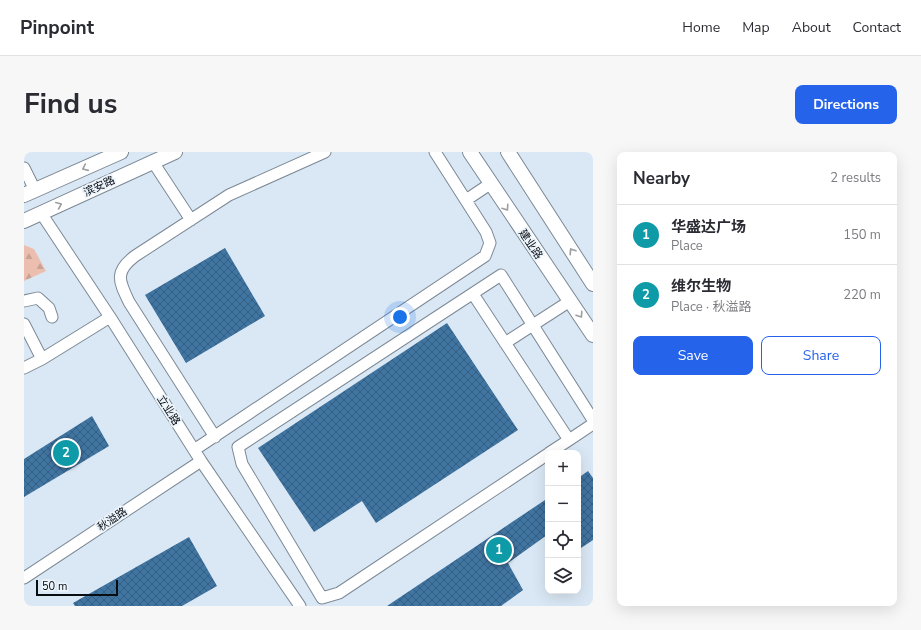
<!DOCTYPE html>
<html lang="en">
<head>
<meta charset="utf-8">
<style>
  :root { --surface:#fff; --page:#f7f7f7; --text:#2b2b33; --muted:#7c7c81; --line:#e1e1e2; --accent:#2563eb }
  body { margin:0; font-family:"Nunito Sans","Noto Sans SC",sans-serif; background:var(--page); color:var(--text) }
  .controls { position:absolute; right:12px; bottom:12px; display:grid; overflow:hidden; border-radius:8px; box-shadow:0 4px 16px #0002 }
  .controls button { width:36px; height:36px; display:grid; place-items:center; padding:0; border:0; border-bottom:1px solid var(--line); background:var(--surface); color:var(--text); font:20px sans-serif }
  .scale { position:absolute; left:12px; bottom:10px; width:82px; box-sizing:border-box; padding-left:4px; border:2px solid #080d11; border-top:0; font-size:11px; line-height:14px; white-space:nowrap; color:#080d11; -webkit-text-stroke:3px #ecf4fc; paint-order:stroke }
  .you { position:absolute; left:376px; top:165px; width:14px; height:14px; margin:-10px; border:3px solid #fff; border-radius:50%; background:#1a73e8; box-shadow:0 0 0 6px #1a73e833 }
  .badge { display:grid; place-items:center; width:26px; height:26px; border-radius:50%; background:var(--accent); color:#fff; font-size:13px; font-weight:700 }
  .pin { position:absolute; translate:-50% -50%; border:2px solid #fff; box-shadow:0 1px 4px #0006 }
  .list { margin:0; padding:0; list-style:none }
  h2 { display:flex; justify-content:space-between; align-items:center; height:52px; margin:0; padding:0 16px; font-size:17px }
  h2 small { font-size:13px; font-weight:400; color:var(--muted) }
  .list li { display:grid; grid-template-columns:26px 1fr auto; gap:12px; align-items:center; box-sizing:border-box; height:60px; padding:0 16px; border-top:1px solid var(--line) }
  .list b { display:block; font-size:15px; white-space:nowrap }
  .list p { margin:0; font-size:13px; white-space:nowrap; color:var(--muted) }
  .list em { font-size:13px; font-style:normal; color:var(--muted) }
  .actions { display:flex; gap:8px; padding:12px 16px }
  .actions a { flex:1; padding:9px 0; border:1px solid var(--accent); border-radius:8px; text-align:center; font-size:14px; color:var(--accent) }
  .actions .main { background:var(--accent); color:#fff }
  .icon { flex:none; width:22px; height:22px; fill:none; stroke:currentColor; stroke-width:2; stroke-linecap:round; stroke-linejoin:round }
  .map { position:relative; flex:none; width:569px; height:454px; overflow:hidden; border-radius:8px }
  header { display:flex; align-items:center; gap:24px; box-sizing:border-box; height:56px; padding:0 20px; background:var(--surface); border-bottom:1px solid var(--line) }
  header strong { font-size:19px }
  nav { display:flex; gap:22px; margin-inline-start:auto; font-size:14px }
  .intro { display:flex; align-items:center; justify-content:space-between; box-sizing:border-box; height:96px; padding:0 24px }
  h1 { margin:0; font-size:28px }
  .button { padding:10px 18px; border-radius:8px; background:var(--accent); color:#fff; font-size:14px; font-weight:700 }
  main { display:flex; gap:24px; padding:0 24px }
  aside { flex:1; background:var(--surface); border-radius:8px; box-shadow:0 4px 16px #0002 }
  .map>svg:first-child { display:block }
  .forest { fill:url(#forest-firs) }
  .building { fill:url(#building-cross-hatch) }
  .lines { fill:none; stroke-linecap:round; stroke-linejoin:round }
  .minor-casing { stroke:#7c8995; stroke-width:13 }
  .major-casing { stroke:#7c8995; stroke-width:16 }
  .minor { stroke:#fff; stroke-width:11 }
  .major { stroke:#fff; stroke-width:14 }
  .oneway { stroke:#9c9ea0 }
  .labels { text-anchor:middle; stroke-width:3.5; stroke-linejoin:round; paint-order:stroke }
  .street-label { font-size:11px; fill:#080d11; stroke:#ecf4fc }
</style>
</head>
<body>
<header>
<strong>Pinpoint</strong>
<nav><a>Home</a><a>Map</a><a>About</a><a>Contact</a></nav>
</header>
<div class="intro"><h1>Find us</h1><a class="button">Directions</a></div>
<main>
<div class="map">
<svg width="569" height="454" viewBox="0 0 569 454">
  <defs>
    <pattern id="forest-firs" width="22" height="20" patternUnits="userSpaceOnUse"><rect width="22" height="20" fill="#ecbeb0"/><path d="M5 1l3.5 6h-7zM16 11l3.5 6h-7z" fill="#c9a296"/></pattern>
    <pattern id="building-cross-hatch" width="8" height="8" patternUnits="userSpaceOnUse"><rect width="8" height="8" fill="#4074a1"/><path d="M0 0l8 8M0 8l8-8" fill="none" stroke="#345e82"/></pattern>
  </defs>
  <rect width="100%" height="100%" fill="#dae8f5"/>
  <!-- forest -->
  <path class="forest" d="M 0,93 L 10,97 L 22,119 L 0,129 Z"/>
  <!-- building -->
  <path class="building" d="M 201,96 L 241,164 L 162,211 L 121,143 Z
    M 423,171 L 494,278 L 352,371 L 338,349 L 290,380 L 234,296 Z
    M 68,264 L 85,294 L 0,345 L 0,307 Z
    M 564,319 L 569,326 L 569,388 L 554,398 L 554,326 Z
    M 524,346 L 524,385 L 523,383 L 484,411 L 499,438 L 477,454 L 363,454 Z
    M 165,385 L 193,434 L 158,454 L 51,454 L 49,451 Z"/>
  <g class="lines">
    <!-- minor casing -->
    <g class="minor-casing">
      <path id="minor" d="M 129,10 L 167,68
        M 0,16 L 11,38
        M 442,48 L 466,32
        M 17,61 L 86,165 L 177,309 L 276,454
        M 449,142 L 545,288 L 525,301
        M 0,149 L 14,146 L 25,156 L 28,165
        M 0,172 L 18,207
        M 481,191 L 546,149
        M 0,216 L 18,207 L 86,165
        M 191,285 L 105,150 C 95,129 90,120 111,104 L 205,43 L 301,0
        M 545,288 L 569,272
        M 170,298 L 461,104 L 466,91 L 462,80 L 411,0
        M 524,302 L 315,441 L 298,446 L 218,312 L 214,295 L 477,123 L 569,268
        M 0,426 L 177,309"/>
    </g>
    <!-- major casing -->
    <g class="major-casing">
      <path id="major" d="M 446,0 L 569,183
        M 484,0 L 569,132
        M 0,43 L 97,0
        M 0,69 L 151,0"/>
    </g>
    <!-- minor -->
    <use href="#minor" class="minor"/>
    <!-- major -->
    <use href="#major" class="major"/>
  </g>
  <!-- one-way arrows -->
  <defs><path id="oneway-chevron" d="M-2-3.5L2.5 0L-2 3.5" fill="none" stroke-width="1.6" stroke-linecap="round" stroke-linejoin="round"/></defs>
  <g class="oneway">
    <use href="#oneway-chevron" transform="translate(61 16) rotate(156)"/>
    <use href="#oneway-chevron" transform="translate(35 53) rotate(-23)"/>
    <use href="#oneway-chevron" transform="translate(482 56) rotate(56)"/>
    <use href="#oneway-chevron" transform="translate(548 99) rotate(-123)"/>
    <use href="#oneway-chevron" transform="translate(556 163) rotate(56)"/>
  </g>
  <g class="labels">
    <!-- street labels -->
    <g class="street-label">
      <text transform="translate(75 34) rotate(-25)" y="4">滨安路</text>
      <text transform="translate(507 92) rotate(56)" y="4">建业路</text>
      <text transform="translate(145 258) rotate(58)" y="4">立业路</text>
      <text transform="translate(88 367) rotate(-34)" y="4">秋溢路</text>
    </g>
  </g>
</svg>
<div class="controls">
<button>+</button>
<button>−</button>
<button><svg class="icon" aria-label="locate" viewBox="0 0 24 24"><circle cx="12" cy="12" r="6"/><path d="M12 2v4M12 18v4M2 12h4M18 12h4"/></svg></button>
<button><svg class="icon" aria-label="layers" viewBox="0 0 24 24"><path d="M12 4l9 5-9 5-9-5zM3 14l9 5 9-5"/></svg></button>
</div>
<div class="scale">50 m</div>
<div class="you"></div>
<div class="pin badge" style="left:475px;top:398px;background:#0f9aa8">1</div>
<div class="pin badge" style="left:42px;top:301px;background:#0f9aa8">2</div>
</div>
<aside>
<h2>Nearby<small>2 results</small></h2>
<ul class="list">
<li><span class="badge" style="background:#0f9aa8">1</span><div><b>华盛达广场</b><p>Place</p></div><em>150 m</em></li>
<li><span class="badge" style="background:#0f9aa8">2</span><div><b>维尔生物</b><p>Place · 秋溢路</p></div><em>220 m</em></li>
</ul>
<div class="actions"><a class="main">Save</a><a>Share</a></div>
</aside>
</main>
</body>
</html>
